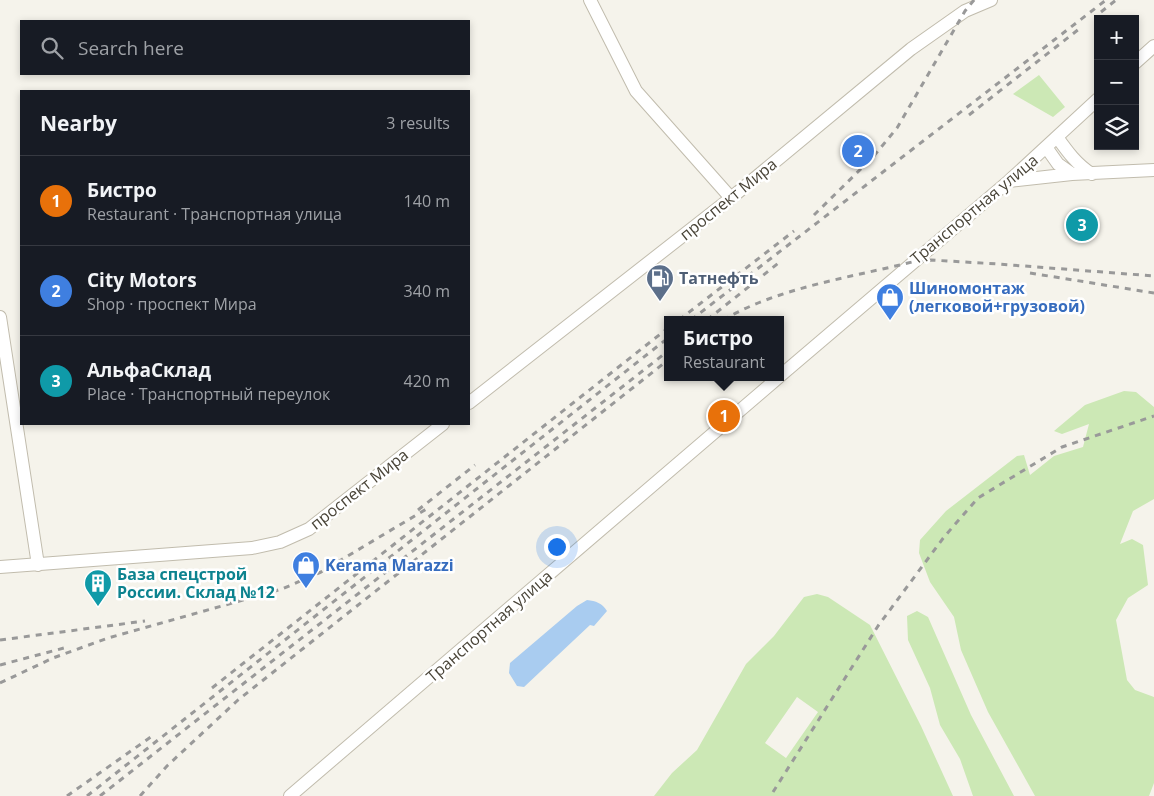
<!DOCTYPE html>
<html lang="en">
<head>
<meta charset="utf-8">
<style>
  :root { --surface:#171b24; --page:#20242c; --text:#f1f3f6; --muted:#9ea1a6; --line:#363941; --accent:#1a73e8 }
  body { margin:0; font-family:"Open Sans",sans-serif; background:var(--page); color:var(--text) }
  .controls { position:absolute; right:15px; top:15px; display:grid; overflow:hidden; border-radius:0px; box-shadow:0 2px 8px #0003 }
  .controls button { width:45px; height:45px; display:grid; place-items:center; padding:0; border:0; border-bottom:1px solid var(--line); background:var(--surface); color:var(--text); font:25px sans-serif }
  .you { position:absolute; left:556px; top:546px; width:18px; height:18px; margin:-12px; border:4px solid #fff; border-radius:50%; background:#1a73e8; box-shadow:0 0 0 8px #1a73e833 }
  .badge { display:grid; place-items:center; width:32px; height:32px; border-radius:50%; background:var(--accent); color:#fff; font-size:16px; font-weight:700 }
  .pin { position:absolute; translate:-50% -50%; border:2px solid #fff; box-shadow:0 1px 5px #0006 }
  .popup { position:absolute; left:664px; top:316px; width:120px; height:65px; box-sizing:border-box; display:grid; place-content:center; border-radius:0px; background:var(--surface); filter:drop-shadow(0 1px 4px #0005); font-size:16px; white-space:nowrap; color:var(--muted) }
  .popup b { font-size:19px; color:var(--text) }
  .popup::after { content:''; position:absolute; left:50%; top:100%; margin-left:-10px; border:10px solid transparent; border-top-color:var(--surface) }
  .list { margin:0; padding:0; list-style:none }
  h2 { display:flex; justify-content:space-between; align-items:center; height:65px; margin:0; padding:0 20px; font-size:21px }
  h2 small { font-size:16px; font-weight:400; color:var(--muted) }
  .list li { display:grid; grid-template-columns:32px 1fr auto; gap:15px; align-items:center; box-sizing:border-box; height:90px; padding:0 20px; border-top:1px solid var(--line) }
  .list b { display:block; font-size:19px; white-space:nowrap }
  .list p { margin:0; font-size:16px; white-space:nowrap; color:var(--muted) }
  .list em { font-size:16px; font-style:normal; color:var(--muted) }
  .icon { flex:none; width:28px; height:28px; fill:none; stroke:currentColor; stroke-width:2; stroke-linecap:round; stroke-linejoin:round }
  .map { position:relative; flex:none; width:1154px; height:796px; overflow:hidden }
  .search { position:absolute; background:var(--surface); box-shadow:0 2px 8px #0003; left:20px; top:20px; width:450px; height:55px; display:flex; align-items:center; gap:12px; box-sizing:border-box; padding:0 18px; border-radius:0px; color:var(--muted); font-size:19px }
  .panel { position:absolute; background:var(--surface); box-shadow:0 2px 8px #0003; left:20px; top:90px; width:450px; height:335px; border-radius:0px }
  .map>svg:first-child { display:block }
  .green { fill:#cce8b5; fill-rule:evenodd }
  .water { fill:#a9ccf0 }
  .lines { fill:none; stroke-linecap:round; stroke-linejoin:round }
  .minor-casing { stroke:#c1bcad; stroke-width:14 }
  .minor { stroke:#fff; stroke-width:12 }
  .rail { stroke:#999; stroke-width:3; stroke-dasharray:6 6; stroke-linecap:butt }
  .labels { text-anchor:middle; stroke-width:5; stroke-linejoin:round; paint-order:stroke }
  .street-label { font-size:16px; fill:#494438; stroke:#fff }
  .service-label { font-size:16px; font-weight:bold; fill:#4e5e75; stroke:#fff; text-anchor:start }
  .shop-label { font-size:16px; font-weight:bold; fill:#366cbe; stroke:#fff; text-anchor:start }
  .culture-label { font-size:16px; font-weight:bold; fill:#0d838f; stroke:#fff; text-anchor:start }
</style>
</head>
<body>
<div class="map">
<svg width="1154" height="796" viewBox="0 0 1154 796">
  <rect width="100%" height="100%" fill="#f5f3eb"/>
  <!-- green -->
  <path class="green" d="M 1039,75 L 1065,107 L 1053,117 L 1013,94 Z
    M 1124,391 L 1136,392 L 1154,407 L 1154,499 L 1133,511 L 1120,544 L 1132,539 L 1143,545 L 1148,585 L 1128,598 L 1116,620 L 1127,680 L 1135,690 L 1154,697 L 1154,783 L 1149,796 L 1035,796 L 988,712 L 961,650 L 954,617 L 930,582 L 919,553 L 920,540 L 946,511 L 1017,456 L 1024,455 L 1030,475 L 1054,456 L 1083,447 L 1089,424 L 1062,434 L 1054,431 L 1085,405 Z
    M 817,594 L 828,597 L 870,625 L 921,726 L 953,796 L 654,796 L 672,773 L 697,750 L 746,664 L 774,636 L 804,597 ZM 797,697 L 818,712 L 786,758 L 765,743 Z
    M 917,611 L 928,617 L 971,715 L 1014,796 L 973,796 L 960,759 L 940,725 L 930,688 L 908,640 L 907,616 Z"/>
  <!-- water -->
  <path class="water" d="M 587,600 C 596,601 602,603 607,611 L 594,626 L 590,625 L 524,687 L 517,686 L 509,673 L 510,663 L 577,606 Z"/>
  <g class="lines">
    <!-- minor casing -->
    <g class="minor-casing">
      <path id="minor" d="M 590,0 L 636,91 L 731,198
        M 1135,63 L 1154,46
        M 1057,137 C 1067,151 1077,165 1092,174
        M 1046,147 L 1058,164 L 1072,174
        M 1009,181 L 1072,174 L 1154,170
        M 0,317 L 38,565
        M 780,376 L 1009,181 L 1098,99
        M 469,403 L 731,198 L 911,49 L 965,11 L 991,0
        M 0,567 L 252,548 L 280,542 L 309,529 L 443,424
        M 290,796 L 779,377"/>
    </g>
    <!-- minor -->
    <use href="#minor" class="minor"/>
    <!-- rail -->
    <path class="rail" d="M 1101,12 L 1116,0
      M 969,115 L 1079,29
      M 814,215 L 873,157 L 897,128 L 965,11 L 974,0
      M 1030,273 L 1154,293
      M 679,320 L 794,231
      M 691,320 L 1106,0
      M 707,320 L 781,261
      M 723,320 C 780,287 849,278 912,262 L 931,260 L 998,264 L 1154,276
      M 418,510 L 475,465
      M 0,640 L 145,621
      M 0,665 L 64,648
      M 0,683 L 53,658 L 108,638 L 282,589 L 321,572 L 428,508
      M 212,688 L 668,328
      M 773,792 L 878,626 L 944,537 L 978,498 L 1062,447 L 1154,416
      M 67,796 L 155,734
      M 87,796 L 668,338
      M 100,796 L 668,351
      M 140,796 L 167,766 L 238,700 L 668,360"/>
  </g>
  <!-- icons -->
  <defs>
    <g id="fuel-pin" transform="scale(1.4375)"><path d="M0 17L-7.5 6A9.5 9.5 0 1 1 7.5 6Z" fill="#5c6f8a" stroke="#fff"/><path d="M-5.5-6h7V0h2V4h1.3V-2.5L3-4.5l.8-.8L6-3V5H2.5V1h-1V6h-7ZM-4.2-4.7v3.2H.2V-4.7Z" fill="#fff"/></g>
    <g id="shop-pin" transform="scale(1.4375)"><path d="M0 17L-7.5 6A9.5 9.5 0 1 1 7.5 6Z" fill="#3f7fe0" stroke="#fff"/><path d="M-5-2.5h2.3a2.7 3.5 0 0 1 5.4 0H5L5.5 6h-11ZM-1.5-2.5h3a1.5 2.3 0 0 0-3 0Z" fill="#fff"/></g>
    <g id="building-pin" transform="scale(1.4375)"><path d="M0 17L-7.5 6A9.5 9.5 0 1 1 7.5 6Z" fill="#0f9aa8" stroke="#fff"/><path d="M-4-6H4V6H1V3H-1V6H-4ZM-2.5-4.3h1.7v1.8h-1.7ZM.8-4.3h1.7v1.8H.8ZM-2.5-1h1.7V.8h-1.7ZM.8-1h1.7V.8H.8Z" fill="#fff"/></g>
  </defs>
  <g fill-rule="evenodd">
    <use href="#fuel-pin" x="660" y="278"/>
    <use href="#shop-pin" x="890" y="297"/>
    <use href="#shop-pin" x="306" y="565"/>
    <use href="#building-pin" x="98" y="583"/>
  </g>
  <g class="labels">
    <!-- street labels -->
    <g class="street-label">
      <text transform="translate(728 199) rotate(-39)" y="6">проспект Мира</text>
      <text transform="translate(974 209) rotate(-40)" y="6">Транспортная улица</text>
      <text transform="translate(359 489) rotate(-38)" y="6">проспект Мира</text>
      <text transform="translate(489 626) rotate(-41)" y="6">Транспортная улица</text>
    </g>
    <!-- service labels -->
    <g class="service-label">
      <text x="679" y="284">Татнефть</text>
    </g>
    <!-- shop labels -->
    <g class="shop-label">
      <text x="909" y="294">Шиномонтаж<tspan x="909" dy="18">(легковой+грузовой)</tspan></text>
      <text x="325" y="571">Kerama Marazzi</text>
    </g>
    <!-- culture labels -->
    <g class="culture-label">
      <text x="117" y="580">База спецстрой<tspan x="117" dy="18">России. Склад №12</tspan></text>
    </g>
  </g>
</svg>
<div class="controls">
<button>+</button>
<button>−</button>
<button><svg class="icon" aria-label="layers" viewBox="0 0 24 24"><path d="M12 4l9 5-9 5-9-5zM3 14l9 5 9-5"/></svg></button>
</div>
<div class="you"></div>
<div class="pin badge" style="left:724px;top:416px;background:#e8710a">1</div>
<div class="popup"><b>Бистро</b>Restaurant</div>
<div class="pin badge" style="left:858px;top:151px;background:#3f7fe0">2</div>
<div class="pin badge" style="left:1082px;top:225px;background:#0f9aa8">3</div>
<div class="search"><svg class="icon" aria-label="search" viewBox="0 0 24 24"><circle cx="10" cy="10" r="6"/><path d="M15 15l6 6"/></svg>Search here</div>
<section class="panel">
<h2>Nearby<small>3 results</small></h2>
<ul class="list">
<li><span class="badge" style="background:#e8710a">1</span><div><b>Бистро</b><p>Restaurant · Транспортная улица</p></div><em>140 m</em></li>
<li><span class="badge" style="background:#3f7fe0">2</span><div><b>City Motors</b><p>Shop · проспект Мира</p></div><em>340 m</em></li>
<li><span class="badge" style="background:#0f9aa8">3</span><div><b>АльфаСклад</b><p>Place · Транспортный переулок</p></div><em>420 m</em></li>
</ul>
</section>
</div>
</body>
</html>
